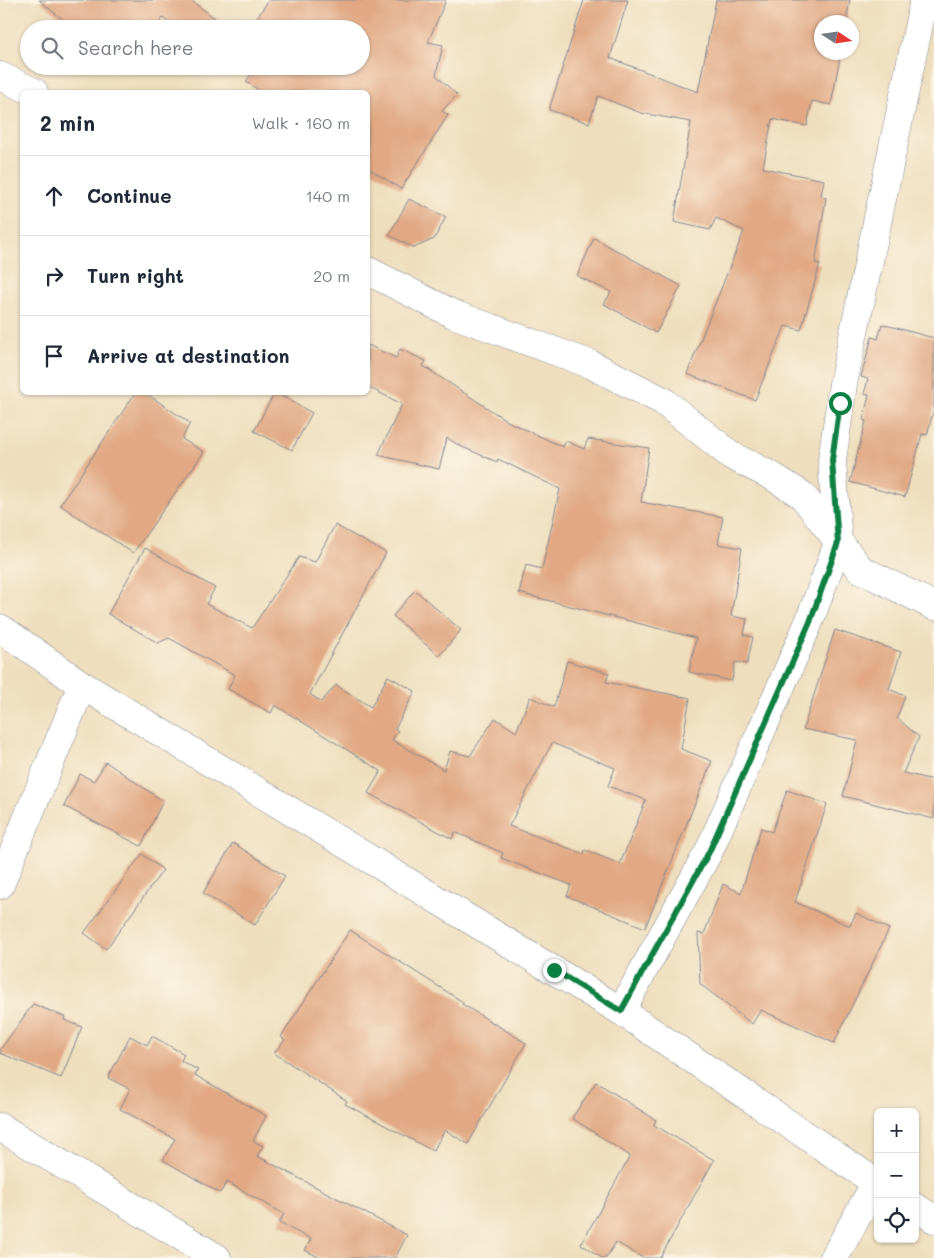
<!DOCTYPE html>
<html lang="en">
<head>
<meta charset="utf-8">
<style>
  :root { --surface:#fff; --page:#f2f2f3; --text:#1f2937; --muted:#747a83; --line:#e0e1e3 }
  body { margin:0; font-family:Mali,sans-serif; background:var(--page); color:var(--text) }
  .controls { position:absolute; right:15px; bottom:15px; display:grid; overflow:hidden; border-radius:8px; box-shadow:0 1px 4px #0004 }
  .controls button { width:45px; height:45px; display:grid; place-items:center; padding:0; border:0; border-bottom:1px solid var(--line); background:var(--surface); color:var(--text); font:25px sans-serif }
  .compass { position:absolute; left:814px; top:15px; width:45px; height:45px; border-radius:50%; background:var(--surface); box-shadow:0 1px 4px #0004; rotate:102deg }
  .stop { position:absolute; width:15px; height:15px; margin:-11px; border:4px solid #0b8043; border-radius:50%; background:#fff }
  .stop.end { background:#0b8043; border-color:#fff; box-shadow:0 1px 5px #0008 }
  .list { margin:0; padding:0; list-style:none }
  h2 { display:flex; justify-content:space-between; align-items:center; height:65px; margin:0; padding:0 20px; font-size:21px }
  h2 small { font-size:16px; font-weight:400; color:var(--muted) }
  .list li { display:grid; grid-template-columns:32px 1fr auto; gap:15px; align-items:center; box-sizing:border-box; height:80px; padding:0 20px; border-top:1px solid var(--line) }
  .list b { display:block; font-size:19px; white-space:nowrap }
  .list em { font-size:16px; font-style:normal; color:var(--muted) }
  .icon { flex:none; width:28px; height:28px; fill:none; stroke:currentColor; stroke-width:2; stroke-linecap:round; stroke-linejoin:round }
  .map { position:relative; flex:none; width:934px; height:1258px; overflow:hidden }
  .search { position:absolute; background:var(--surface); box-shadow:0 1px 4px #0004; left:20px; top:20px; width:350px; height:55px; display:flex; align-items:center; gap:12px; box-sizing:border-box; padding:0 18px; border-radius:28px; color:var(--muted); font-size:19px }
  .panel { position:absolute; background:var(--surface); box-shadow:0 1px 4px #0004; left:20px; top:90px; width:350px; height:305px; border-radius:8px }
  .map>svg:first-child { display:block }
  .building { fill:#e1a883; fill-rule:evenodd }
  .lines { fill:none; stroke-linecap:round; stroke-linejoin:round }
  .minor-casing { stroke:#84868e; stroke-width:29 }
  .tertiary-casing { stroke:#84868e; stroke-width:29 }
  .minor { stroke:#fff; stroke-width:28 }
  .tertiary { stroke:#fff; stroke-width:28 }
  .route { stroke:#0b8043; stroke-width:6 }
</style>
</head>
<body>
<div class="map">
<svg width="934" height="1258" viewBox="0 0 934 1258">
  <rect width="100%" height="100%" fill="#fcf5e5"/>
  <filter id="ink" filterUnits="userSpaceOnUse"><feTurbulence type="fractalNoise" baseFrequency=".02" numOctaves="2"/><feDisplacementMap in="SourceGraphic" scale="10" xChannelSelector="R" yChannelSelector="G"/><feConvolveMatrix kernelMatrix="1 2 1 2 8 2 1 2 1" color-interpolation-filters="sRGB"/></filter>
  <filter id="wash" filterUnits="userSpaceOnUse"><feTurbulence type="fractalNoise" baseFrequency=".0096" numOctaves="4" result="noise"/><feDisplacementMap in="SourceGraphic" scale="20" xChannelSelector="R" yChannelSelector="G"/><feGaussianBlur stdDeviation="1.12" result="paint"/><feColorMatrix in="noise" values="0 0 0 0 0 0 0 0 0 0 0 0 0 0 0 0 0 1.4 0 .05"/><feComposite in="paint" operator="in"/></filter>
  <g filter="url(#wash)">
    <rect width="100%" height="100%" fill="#eedebd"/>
    <g id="blocks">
      <!-- building -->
      <path class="building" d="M 39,0 L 190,0 L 230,29 L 176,29 L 163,18 L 155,29 L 74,29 Z
        M 269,0 L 446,0 L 428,42 L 443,45 L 436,75 L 457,95 L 442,111 L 448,115 L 401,189 L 368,168 L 368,92 L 262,92 L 246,82 L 256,66 L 361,66 L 361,29 L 249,29 Z
        M 584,0 L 628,0 L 610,58 L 698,92 L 716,0 L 850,0 L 846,22 L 822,22 L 822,52 L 841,52 L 831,105 L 812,101 L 807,126 L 772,119 L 763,168 L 824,180 L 821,196 L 826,198 L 815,263 L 820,264 L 801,330 L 785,326 L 755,400 L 687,374 L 744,231 L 716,218 L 710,230 L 674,222 L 691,122 L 641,113 L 598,96 L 589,123 L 549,110 Z
        M 409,199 L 446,217 L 434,239 L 414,248 L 389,235 Z
        M 594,238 L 681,286 L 656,333 L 604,304 L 611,292 L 577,276 Z
        M 882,324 L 934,338 L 934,409 L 927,435 L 922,434 L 905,497 L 850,482 L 866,421 L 863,420 L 869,395 L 864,394 L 868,379 L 861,377 L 872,337 L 878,339 Z
        M 368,345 L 396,358 L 400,349 L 426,361 L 423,366 L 509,422 L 563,447 L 566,441 L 584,449 L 588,439 L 649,448 L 641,502 L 723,517 L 718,544 L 742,548 L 731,616 L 747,619 L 744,635 L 753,637 L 747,664 L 735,662 L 732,681 L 689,672 L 696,638 L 519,593 L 526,565 L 542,569 L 560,489 L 498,459 L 497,462 L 460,446 L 447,438 L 439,469 L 378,455 L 402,404 L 368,387 Z
        M 136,392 L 144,392 L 190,423 L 182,439 L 204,452 L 133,553 L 60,505 Z
        M 275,392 L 312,413 L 292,450 L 254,431 Z
        M 335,525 L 386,553 L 310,694 L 321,702 L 336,685 L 371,707 L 388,676 L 415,691 L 395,729 L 398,731 L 392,740 L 444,770 L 450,751 L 470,756 L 495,718 L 516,732 L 530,697 L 554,707 L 567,661 L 609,673 L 606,682 L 690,698 L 681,749 L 712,761 L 645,928 L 567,896 L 571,885 L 501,858 L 503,853 L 455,832 L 452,839 L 368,793 L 381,771 L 275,705 L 271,713 L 228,689 L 235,675 L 169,638 L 158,643 L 108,614 L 145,548 L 215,588 L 206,604 L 252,628 L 299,557 L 315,562 ZM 552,743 L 615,768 L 608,786 L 646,800 L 620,864 L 585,850 L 584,854 L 509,826 Z
        M 415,590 L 461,630 L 439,656 L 393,616 Z
        M 835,630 L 901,652 L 889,689 L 905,696 L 897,718 L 919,737 L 903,773 L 934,780 L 934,819 L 843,796 L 857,740 L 803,729 Z
        M 106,762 L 163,801 L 141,846 L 64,806 L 80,774 L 94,781 Z
        M 787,790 L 827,804 L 795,902 L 850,926 L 856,913 L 889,929 L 834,1043 L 761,1010 L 752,1024 L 700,984 L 698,933 L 704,934 L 723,884 L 741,893 L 761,828 L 772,832 Z
        M 233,843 L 285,876 L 255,925 L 203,893 Z
        M 142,854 L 163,870 L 106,949 L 84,933 Z
        M 350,930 L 463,1002 L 462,1004 L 526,1043 L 468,1144 L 445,1130 L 433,1151 L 345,1104 L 347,1101 L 274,1053 L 285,1040 L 281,1037 Z
        M 33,1004 L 65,1017 L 64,1020 L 82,1027 L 61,1078 L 0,1053 L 0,1050 Z
        M 130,1036 L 147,1045 L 152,1036 L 184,1054 L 181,1061 L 198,1070 L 195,1075 L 266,1116 L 253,1141 L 263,1146 L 257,1156 L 407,1235 L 395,1258 L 320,1258 L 305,1250 L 311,1239 L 279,1223 L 284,1214 L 227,1182 L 220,1193 L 163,1160 L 175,1139 L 120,1109 L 130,1089 L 108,1078 Z
        M 596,1082 L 656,1120 L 654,1125 L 714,1160 L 660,1258 L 643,1258 L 616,1242 L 606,1258 L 602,1258 L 581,1244 L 630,1156 L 572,1118 Z"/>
    </g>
  </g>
  <g filter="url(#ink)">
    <use href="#blocks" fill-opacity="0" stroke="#84868e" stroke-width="1"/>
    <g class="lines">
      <!-- minor casing -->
      <g class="minor-casing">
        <path id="minor" d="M 0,76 L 34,92
          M 368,271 L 453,314 L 590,364 L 663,401 L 732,456 L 772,476 L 802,495 L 860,569 L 934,606
          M 0,885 L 82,685
          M 621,1011 L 709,851 L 809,622 L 838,543 L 832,460 L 843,384 L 924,0
          M 0,1127 L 217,1258
          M 834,1258 L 876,1182"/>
      </g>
      <!-- tertiary casing -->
      <g class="tertiary-casing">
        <path id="tertiary" d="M 0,628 L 82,685 L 621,1011 L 878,1184
          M 915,1207 L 934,1219"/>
      </g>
      <!-- minor -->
      <use href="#minor" class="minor"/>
      <!-- tertiary -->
      <use href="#tertiary" class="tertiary"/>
    </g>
  </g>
  <g class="lines" filter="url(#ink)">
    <!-- route -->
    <path class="route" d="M 554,970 L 621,1011 L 709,852 L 810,622 L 838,543 L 832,460 L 840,403"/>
  </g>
</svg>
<div class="controls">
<button>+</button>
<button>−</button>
<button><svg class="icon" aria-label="locate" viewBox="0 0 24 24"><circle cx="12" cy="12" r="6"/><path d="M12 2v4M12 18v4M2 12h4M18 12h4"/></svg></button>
</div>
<svg class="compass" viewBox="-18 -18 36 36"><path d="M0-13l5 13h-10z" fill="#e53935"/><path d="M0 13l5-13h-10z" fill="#747a83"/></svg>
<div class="stop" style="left:840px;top:403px"></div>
<div class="stop end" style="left:554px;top:970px"></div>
<div class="search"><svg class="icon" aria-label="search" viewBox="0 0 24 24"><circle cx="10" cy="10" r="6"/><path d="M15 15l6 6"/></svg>Search here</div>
<section class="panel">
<h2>2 min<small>Walk · 160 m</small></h2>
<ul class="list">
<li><svg class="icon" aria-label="ahead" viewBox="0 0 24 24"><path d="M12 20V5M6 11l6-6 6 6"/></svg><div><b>Continue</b></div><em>140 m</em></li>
<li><svg class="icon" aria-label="right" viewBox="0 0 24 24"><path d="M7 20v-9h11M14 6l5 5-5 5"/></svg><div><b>Turn right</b></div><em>20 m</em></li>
<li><svg class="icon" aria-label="arrive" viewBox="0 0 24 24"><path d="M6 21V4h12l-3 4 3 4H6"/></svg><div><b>Arrive at destination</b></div></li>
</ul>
</section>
</div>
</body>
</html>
